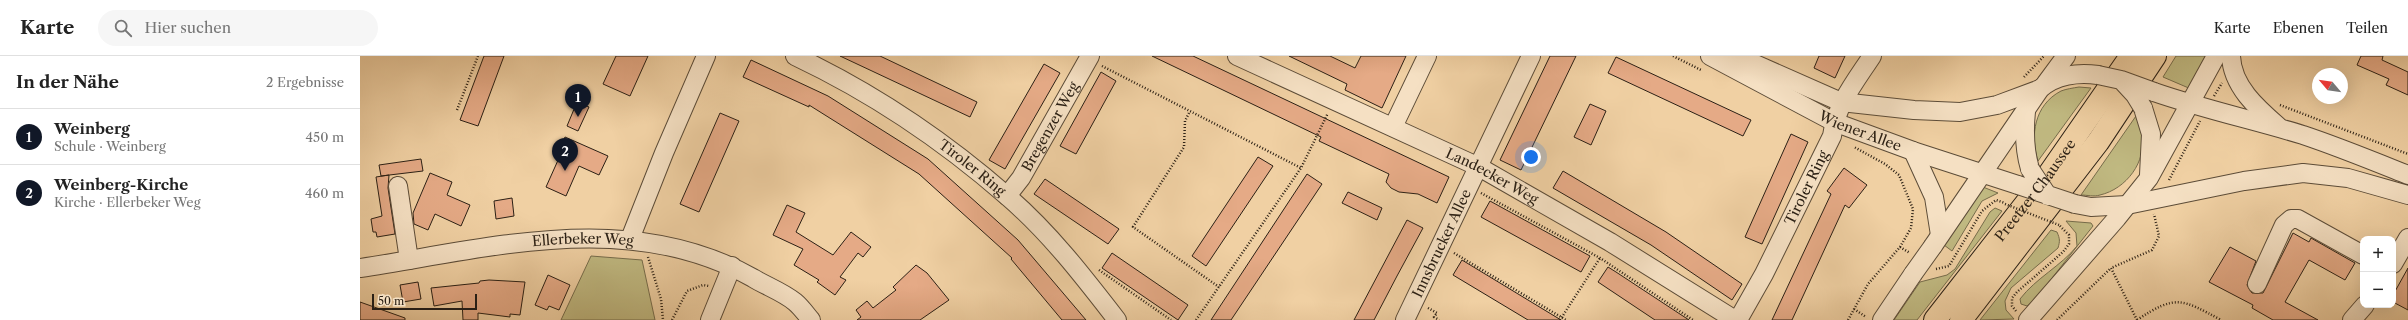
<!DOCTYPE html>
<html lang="de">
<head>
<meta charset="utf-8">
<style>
  :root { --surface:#fff; --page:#f6f6f6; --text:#222; --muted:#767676; --line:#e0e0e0; --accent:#111827 }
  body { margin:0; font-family:"Libre Caslon Text",serif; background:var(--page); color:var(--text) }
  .controls { position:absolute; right:12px; bottom:12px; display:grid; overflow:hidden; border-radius:8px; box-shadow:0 4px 16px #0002 }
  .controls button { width:36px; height:36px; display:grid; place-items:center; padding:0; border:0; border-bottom:1px solid var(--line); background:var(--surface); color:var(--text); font:20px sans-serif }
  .compass { position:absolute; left:1952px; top:12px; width:36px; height:36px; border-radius:50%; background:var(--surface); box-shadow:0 4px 16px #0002; rotate:299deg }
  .scale { position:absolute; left:12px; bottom:10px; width:105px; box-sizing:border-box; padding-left:4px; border:2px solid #2b2015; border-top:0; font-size:11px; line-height:14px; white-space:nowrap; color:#2b2015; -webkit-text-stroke:3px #f5e0c3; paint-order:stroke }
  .you { position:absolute; left:1171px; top:101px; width:14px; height:14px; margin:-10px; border:3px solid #fff; border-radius:50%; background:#1a73e8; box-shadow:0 0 0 6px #1a73e833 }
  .badge { display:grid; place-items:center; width:26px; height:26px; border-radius:50%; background:var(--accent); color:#fff; font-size:13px; font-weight:700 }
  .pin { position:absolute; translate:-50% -33px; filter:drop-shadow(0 1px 2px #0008) }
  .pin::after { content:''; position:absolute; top:21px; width:14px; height:12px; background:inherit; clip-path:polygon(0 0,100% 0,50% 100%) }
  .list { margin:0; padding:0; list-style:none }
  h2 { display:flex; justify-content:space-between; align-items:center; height:52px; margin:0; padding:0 16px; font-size:17px }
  h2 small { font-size:13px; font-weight:400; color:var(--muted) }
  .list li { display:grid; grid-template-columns:26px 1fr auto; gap:12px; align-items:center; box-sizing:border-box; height:56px; padding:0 16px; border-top:1px solid var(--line) }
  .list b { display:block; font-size:15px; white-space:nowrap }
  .list p { margin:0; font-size:13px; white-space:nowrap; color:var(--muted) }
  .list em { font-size:13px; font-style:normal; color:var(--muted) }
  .icon { flex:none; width:22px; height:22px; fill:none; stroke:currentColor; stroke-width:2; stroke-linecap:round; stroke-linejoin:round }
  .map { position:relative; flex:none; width:2048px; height:264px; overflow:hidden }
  header { display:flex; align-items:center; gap:24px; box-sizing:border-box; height:56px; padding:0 20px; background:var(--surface); border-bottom:1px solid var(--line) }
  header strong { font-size:19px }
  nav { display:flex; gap:22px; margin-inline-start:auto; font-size:14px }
  .search { width:280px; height:36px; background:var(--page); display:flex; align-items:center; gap:10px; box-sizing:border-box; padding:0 14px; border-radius:22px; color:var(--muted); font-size:15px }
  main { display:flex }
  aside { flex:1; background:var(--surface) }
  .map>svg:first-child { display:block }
  .green { fill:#c0b981; stroke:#766c4b }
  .building { fill:#e5aa86; stroke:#2b2015 }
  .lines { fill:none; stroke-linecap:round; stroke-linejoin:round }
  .minor-casing { stroke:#5c4c38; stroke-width:20 }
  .highway-casing { stroke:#2b2015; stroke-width:24 }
  .path { stroke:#2b2015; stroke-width:2.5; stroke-dasharray:1 2; stroke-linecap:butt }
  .minor { stroke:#f5e0c3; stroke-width:18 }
  .highway { stroke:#f0d0a3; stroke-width:22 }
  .minor-bridge-casing { stroke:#5c4c38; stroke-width:20; stroke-linecap:butt }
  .path-bridge { stroke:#2b2015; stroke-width:2.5; stroke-dasharray:1 2; stroke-linecap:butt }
  .minor-bridge { stroke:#f5e0c3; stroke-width:18 }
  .labels { text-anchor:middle; stroke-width:3.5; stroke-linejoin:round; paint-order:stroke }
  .street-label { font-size:14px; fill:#2b2015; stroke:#f5e0c3 }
</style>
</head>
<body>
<header>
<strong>Karte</strong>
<div class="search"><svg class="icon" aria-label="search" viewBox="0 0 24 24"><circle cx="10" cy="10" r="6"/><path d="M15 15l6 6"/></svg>Hier suchen</div>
<nav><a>Karte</a><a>Ebenen</a><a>Teilen</a></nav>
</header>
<main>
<aside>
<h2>In der Nähe<small>2 Ergebnisse</small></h2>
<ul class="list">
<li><span class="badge">1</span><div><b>Weinberg</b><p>Schule · Weinberg</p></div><em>450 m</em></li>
<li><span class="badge">2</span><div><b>Weinberg-Kirche</b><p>Kirche · Ellerbeker Weg</p></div><em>460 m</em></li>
</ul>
</aside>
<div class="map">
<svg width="2048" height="264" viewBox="0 0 2048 264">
  <rect width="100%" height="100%" fill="#f0d0a3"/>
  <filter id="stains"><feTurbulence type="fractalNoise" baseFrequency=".005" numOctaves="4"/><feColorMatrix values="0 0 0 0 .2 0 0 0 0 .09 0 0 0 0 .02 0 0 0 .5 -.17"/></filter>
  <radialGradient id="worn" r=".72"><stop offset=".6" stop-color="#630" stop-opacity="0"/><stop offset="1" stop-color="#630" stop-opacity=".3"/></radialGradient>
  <!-- green -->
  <path class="green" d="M 1816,0 L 1849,0 L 1831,33 L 1803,21 Z
    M 1719,31 L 1731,32 L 1678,105 C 1670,80 1674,49 1701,35 C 1706,33 1713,32 1719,31 Z
    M 1776,60 C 1778,66 1781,72 1782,78 C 1787,106 1766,133 1740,139 C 1734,141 1727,139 1721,139 Z
    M 1623,131 L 1638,137 L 1622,145 L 1592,195 L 1584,189 Z
    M 1635,152 L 1642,155 L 1557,264 L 1534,264 L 1560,226 L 1587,219 L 1595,213 L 1630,156 Z
    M 1706,165 L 1731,167 L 1733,170 L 1674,245 L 1667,250 L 1661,248 L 1660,243 C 1676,222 1701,210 1717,190 L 1716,177 Z
    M 1691,174 L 1697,176 C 1700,183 1700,185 1698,192 L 1651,232 L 1645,245 L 1646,254 L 1654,263 L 1620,264 Z
    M 231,200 L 282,204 L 295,264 L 201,264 Z"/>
  <!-- building -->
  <path class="building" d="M 124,0 L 144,0 L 118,70 L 100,64 Z
    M 256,0 L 288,0 L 270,40 L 243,28 Z
    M 480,0 L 520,0 L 617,46 L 610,61 Z
    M 792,0 L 833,0 L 1089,121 L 1077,147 L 1058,138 L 1039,136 L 1031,132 L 1026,126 L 1029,118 L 959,85 L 961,81 Z
    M 929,0 L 970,0 L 995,12 L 1001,0 L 1046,0 L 1022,52 L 985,34 L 987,28 Z
    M 1190,0 L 1216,0 L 1161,114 L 1140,104 Z
    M 1459,0 L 1485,0 L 1475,22 L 1454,12 Z
    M 2001,0 L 2023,0 L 2022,4 L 2048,16 L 2048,39 L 2026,29 L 2029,23 L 1997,9 Z
    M 1256,1 L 1391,64 L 1383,80 L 1248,17 Z
    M 391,4 L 468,40 L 568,103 L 658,184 L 726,264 L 702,264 L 651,203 L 652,202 L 559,118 L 449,49 L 449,51 L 383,21 Z
    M 684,8 L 700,17 L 645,113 L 629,104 Z
    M 741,16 L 756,25 L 716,98 L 700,90 Z
    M 217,46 L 229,51 L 218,75 L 207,70 Z
    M 1230,48 L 1246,55 L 1231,89 L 1214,81 Z
    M 360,57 L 379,65 L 339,156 L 320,148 Z
    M 1431,78 L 1448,86 L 1402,188 L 1385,181 Z
    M 205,81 L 248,100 L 239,119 L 219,110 L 206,140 L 186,131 L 199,102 L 196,101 Z
    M 898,101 L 913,110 L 846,210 L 832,200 Z
    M 61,103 L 63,115 L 21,120 L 19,109 Z
    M 1484,112 L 1507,129 L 1489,152 L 1485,149 L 1432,264 L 1412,264 L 1471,138 L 1467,135 Z
    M 1203,115 L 1306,176 L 1382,228 L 1372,244 L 1291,189 L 1193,132 Z
    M 70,117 L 92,126 L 87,139 L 110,149 L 101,170 L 75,158 L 68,174 L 54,168 L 53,157 Z
    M 947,118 L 962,128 L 952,143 L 871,264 L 851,264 Z
    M 29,119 L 28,132 L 35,178 L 17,181 L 16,176 L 13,176 L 11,163 L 22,160 L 16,121 Z
    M 685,123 L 759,173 L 748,188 L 674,138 Z
    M 988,136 L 1022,152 L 1017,164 L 982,147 Z
    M 152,142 L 154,160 L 136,163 L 134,145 Z
    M 1130,145 L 1230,200 L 1221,216 L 1121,161 Z
    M 427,149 L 445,157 L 436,176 L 473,199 L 491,176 L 511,191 L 503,201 L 498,197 L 480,221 L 486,224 L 475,239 L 457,226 L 459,224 L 434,209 L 443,193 L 413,179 Z
    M 1047,164 L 1063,172 L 1037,220 L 1014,264 L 994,264 Z
    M 1933,177 L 1949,186 L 1951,182 L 1995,207 L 1985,224 L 1949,204 L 1925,246 L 1958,264 L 1913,264 L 1892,252 L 1893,249 L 1849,226 L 1870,191 L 1896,205 L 1887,229 L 1892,237 L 1903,237 Z
    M 752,197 L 828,249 L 818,264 L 742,212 Z
    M 1102,204 L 1201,264 L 1168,264 L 1093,219 Z
    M 556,209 L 567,217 L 589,244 L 560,264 L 497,264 L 501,261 L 496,254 L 507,245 L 513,252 L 536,234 L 533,231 Z
    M 1248,211 L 1256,216 L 1329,264 L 1295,264 L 1238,226 Z
    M 2048,212 L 2048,254 L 2033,246 L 2033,239 Z
    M 188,219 L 210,229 L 199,254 L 189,250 L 187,254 L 175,249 Z
    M 129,224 L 165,226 L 160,259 L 150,258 L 150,261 L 118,257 L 118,264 L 103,264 L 102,245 L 74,250 L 71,232 L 119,227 L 120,225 Z
    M 58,226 L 61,243 L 43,246 L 40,229 Z
    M 0,246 L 45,262 L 45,264 L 0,264 Z"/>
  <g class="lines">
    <!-- minor casing -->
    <g class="minor-casing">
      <g id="minor">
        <path id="s1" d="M 435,0 C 511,36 583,84 647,140 C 689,176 723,220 757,264"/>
        <path id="s2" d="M 877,0 L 1119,111 L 1250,186 L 1375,264"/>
        <path id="s3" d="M 1350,0 L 1474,66 L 1553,95 L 1658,129"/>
        <path d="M 1377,0 L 1481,46 L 1554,54 L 1600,56 L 1637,49 L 1680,33"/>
        <path d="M 1871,0 C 1872,30 1897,52 1918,70"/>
        <path d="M 1686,27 L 1706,0"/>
        <path d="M 1794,36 C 1843,53 1894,64 1943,79 C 1979,91 2013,105 2048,119"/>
        <path d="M 1783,52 L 1791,78 L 1789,119"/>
        <path d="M 1666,55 C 1664,75 1664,93 1670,113"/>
        <path d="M 1033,71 L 1067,0"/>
        <path d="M 1553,95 L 1574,141 L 1580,179"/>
        <path d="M 38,130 L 49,204"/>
        <path id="s4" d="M 647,140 L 661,122 L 730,0"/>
        <path d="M 1715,148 L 1731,151 L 1767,149 L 1884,125 L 1943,117 L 1988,122 L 2048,139"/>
        <path d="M 270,183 L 304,97 L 346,0"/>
        <path d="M 1573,190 L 1680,33 C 1695,19 1718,16 1738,19"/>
        <path d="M 2033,208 L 2048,182"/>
        <path id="s5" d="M 0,212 C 132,192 269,152 393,222 C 406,230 423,236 435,246 C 441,251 446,258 451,264"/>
        <path d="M 1897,228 L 1924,169 L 1931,163 L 1938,163 L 2003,199"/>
        <path d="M 350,264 L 372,210"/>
        <path id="s6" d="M 1045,264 L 1171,0"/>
        <path id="s7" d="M 1378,264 L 1404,218 L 1472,80 C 1476,49 1495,26 1512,0"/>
        <path d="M 1522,264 L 1553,218"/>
        <path d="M 1668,264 L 1757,162 L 1789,122 L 1856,0"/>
        <path d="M 1992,264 L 2005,249"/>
      </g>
    </g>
    <!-- highway casing -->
    <g class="highway-casing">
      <g id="highway">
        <path id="s8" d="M 1575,264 L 1689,118 L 1771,0"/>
        <path d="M 1601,264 L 1738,86 L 1795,0"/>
      </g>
    </g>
    <!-- path -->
    <path class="path" d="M 1313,0 L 1341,14
      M 742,10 L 941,112
      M 1664,21 L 1684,0
      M 1854,40 L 1862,27
      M 1920,49 L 2048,98
      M 97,54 L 118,0
      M 829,57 L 825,65 L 824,91 L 773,171 L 859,231
      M 1809,124 L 1840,65
      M 1121,137 L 1240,202 L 1333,264
      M 1540,191 L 1550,197
      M 1094,197 L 1206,264
      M 288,201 L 301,243 L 303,264
      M 1576,213 L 1589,210 L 1622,155 L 1636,144 L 1645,147
      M 739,214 L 811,264
      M 1068,252 L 1077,257 L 1074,261 L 1079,264
      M 1494,253 L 1506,261
      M 1656,255 L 1652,250 L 1652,242 L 1657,236 L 1703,196 L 1709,188 L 1709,179 L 1699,169
      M 312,264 L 327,235 L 343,229 L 349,230
      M 836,264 L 941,112 L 968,57
      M 1200,264 L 1240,202
      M 1488,264 L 1508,228 L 1540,191 L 1551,172 L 1553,153 L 1539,119 L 1525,108 L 1494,91
      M 1697,264 L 1751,212
      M 1777,264 L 1751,212 L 1792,194 L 1799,180 L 1794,158
      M 1777,264 C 1816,238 1822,243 1861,264"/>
    <!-- minor -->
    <use href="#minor" class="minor"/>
    <!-- highway -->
    <use href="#highway" class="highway"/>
    <!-- minor-bridge casing -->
    <g class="minor-bridge-casing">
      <path id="minor-bridge" d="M 1738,19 L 1761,24 L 1794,36
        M 1763,26 L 1775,39 L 1783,52
        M 1670,113 L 1688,140
        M 1658,129 L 1715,148
        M 1553,218 L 1573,190"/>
    </g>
    <!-- path-bridge -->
    <path class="path-bridge" d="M 1645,148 L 1699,169"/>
    <!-- minor-bridge -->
    <use href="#minor-bridge" class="minor-bridge"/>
  </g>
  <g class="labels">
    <!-- street labels -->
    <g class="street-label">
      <text dy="5" stroke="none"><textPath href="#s4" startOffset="82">Bregenzer Weg</textPath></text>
      <text dy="5" stroke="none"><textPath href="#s3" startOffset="168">Wiener Allee</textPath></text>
      <text dy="5" stroke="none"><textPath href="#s1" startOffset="210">Tiroler Ring</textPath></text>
      <text dy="5" stroke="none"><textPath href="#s2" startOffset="282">Landecker Weg</textPath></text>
      <text dy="5" stroke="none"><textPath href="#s7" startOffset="149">Tiroler Ring</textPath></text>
      <text dy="5" stroke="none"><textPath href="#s8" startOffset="164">Preetzer Chaussee</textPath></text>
      <text dy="5" stroke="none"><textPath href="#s5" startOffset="225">Ellerbeker Weg</textPath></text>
      <text dy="5" stroke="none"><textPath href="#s6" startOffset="85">Innsbrucker Allee</textPath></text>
    </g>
  </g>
  <rect width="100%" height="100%" filter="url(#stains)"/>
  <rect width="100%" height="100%" fill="url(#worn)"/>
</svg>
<div class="controls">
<button>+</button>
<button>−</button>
</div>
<svg class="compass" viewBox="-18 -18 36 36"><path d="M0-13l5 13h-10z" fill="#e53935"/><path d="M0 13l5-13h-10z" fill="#767676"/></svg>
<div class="scale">50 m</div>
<div class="you"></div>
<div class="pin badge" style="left:218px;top:61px">1</div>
<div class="pin badge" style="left:205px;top:115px">2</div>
</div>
</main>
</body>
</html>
